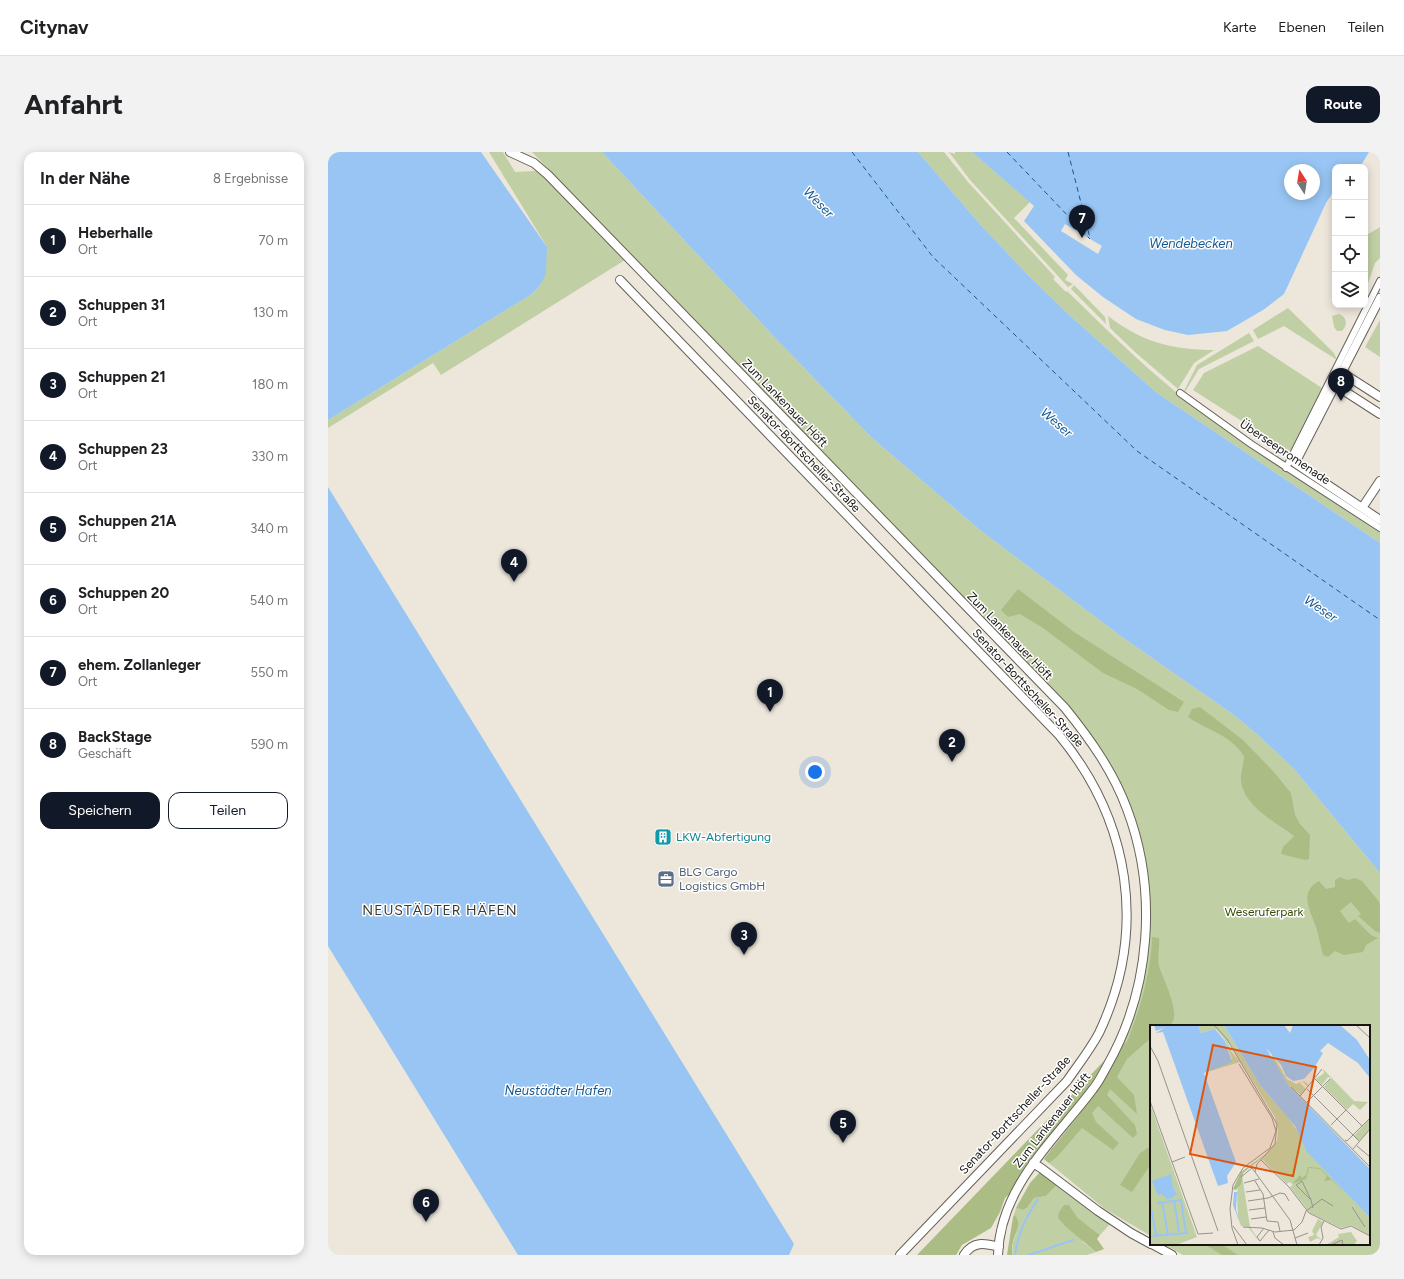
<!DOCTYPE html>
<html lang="de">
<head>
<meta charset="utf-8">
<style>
  :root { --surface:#fff; --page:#f2f2f2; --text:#202124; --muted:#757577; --line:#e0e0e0; --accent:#111827 }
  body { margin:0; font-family:Figtree,sans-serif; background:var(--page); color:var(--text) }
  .controls { position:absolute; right:12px; top:12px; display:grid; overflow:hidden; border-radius:8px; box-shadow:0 2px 10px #0003 }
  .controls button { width:36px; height:36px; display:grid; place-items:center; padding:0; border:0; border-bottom:1px solid var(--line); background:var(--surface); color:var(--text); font:20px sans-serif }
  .compass { position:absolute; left:956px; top:12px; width:36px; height:36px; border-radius:50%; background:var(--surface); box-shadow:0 2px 10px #0003; rotate:348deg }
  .you { position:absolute; left:487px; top:620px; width:14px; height:14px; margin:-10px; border:3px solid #fff; border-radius:50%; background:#1a73e8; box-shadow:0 0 0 6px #1a73e833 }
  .badge { display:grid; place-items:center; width:26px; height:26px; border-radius:50%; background:var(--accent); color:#fff; font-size:13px; font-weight:700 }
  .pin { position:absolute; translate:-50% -33px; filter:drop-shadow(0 1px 2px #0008) }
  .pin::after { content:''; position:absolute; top:21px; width:14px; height:12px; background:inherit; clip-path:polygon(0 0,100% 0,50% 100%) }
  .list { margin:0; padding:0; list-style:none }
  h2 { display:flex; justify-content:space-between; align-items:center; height:52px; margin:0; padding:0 16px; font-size:17px }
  h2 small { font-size:13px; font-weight:400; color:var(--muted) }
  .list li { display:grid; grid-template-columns:26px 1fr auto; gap:12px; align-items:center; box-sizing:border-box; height:72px; padding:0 16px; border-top:1px solid var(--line) }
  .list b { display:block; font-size:15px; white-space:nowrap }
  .list p { margin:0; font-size:13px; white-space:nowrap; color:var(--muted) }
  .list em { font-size:13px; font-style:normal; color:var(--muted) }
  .actions { display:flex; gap:8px; padding:12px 16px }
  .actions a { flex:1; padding:9px 0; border:1px solid var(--accent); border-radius:12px; text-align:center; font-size:14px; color:var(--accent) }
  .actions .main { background:var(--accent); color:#fff }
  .icon { flex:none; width:22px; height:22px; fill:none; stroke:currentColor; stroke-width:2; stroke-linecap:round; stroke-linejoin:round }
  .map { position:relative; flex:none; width:1052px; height:1103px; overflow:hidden; border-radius:12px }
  header { display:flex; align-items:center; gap:24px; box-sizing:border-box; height:56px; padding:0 20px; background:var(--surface); border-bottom:1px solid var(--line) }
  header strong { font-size:19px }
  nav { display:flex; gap:22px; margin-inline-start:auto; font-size:14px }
  .intro { display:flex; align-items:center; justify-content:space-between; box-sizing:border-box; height:96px; padding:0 24px }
  h1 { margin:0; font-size:28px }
  .button { padding:10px 18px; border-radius:12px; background:var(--accent); color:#fff; font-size:14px; font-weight:700 }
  main { display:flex; gap:24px; padding:0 24px }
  aside { flex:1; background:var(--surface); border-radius:12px; box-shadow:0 2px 10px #0003 }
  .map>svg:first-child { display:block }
  .green { fill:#c1d0a4 }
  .forest { fill:#abbd84 }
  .water { fill:#98c5f3; fill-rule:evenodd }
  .pier { fill:#ece6db }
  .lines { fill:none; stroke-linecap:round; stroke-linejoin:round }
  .stream { stroke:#98c5f3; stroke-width:2 }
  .ferry { stroke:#16588f; stroke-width:1; stroke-dasharray:5 4; stroke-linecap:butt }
  .pedestrian-casing { stroke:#666158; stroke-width:8 }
  .minor-casing { stroke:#666158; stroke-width:10 }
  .pedestrian { stroke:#fff; stroke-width:6 }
  .minor { stroke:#fff; stroke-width:8 }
  .labels { text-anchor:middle; stroke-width:3; stroke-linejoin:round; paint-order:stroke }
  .street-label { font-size:12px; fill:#171512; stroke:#fff }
  .culture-label { font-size:12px; fill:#0d838f; stroke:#fff; text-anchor:start }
  .service-label { font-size:12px; fill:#4e5e75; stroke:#fff; text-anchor:start }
  .park-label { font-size:12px; fill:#394805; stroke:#fff }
  .water-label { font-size:13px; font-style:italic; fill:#16588f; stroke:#fff }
  .quarter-label { font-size:14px; letter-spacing:1px; fill:#3e3930; stroke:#fff }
  .inset-river { fill:none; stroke:#98c5f3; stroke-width:2 }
  .inset-road { fill:none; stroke:#97928b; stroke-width:1 }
  .view { fill:#de560c; fill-opacity:0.15; stroke:#de560c; stroke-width:2 }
  .inset-edge { fill:none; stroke:#171512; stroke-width:2 }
</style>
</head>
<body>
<header>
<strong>Citynav</strong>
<nav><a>Karte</a><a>Ebenen</a><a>Teilen</a></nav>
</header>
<div class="intro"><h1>Anfahrt</h1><a class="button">Route</a></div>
<main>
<aside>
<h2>In der Nähe<small>8 Ergebnisse</small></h2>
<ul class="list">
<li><span class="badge">1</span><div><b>Heberhalle</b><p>Ort</p></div><em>70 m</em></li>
<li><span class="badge">2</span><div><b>Schuppen 31</b><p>Ort</p></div><em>130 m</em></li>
<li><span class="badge">3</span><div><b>Schuppen 21</b><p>Ort</p></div><em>180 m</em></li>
<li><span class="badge">4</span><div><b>Schuppen 23</b><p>Ort</p></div><em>330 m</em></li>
<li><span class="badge">5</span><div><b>Schuppen 21A</b><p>Ort</p></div><em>340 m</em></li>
<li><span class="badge">6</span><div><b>Schuppen 20</b><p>Ort</p></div><em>540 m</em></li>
<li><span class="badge">7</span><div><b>ehem. Zollanleger</b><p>Ort</p></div><em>550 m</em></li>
<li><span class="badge">8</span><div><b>BackStage</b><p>Geschäft</p></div><em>590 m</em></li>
</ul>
<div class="actions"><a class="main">Speichern</a><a>Teilen</a></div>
</aside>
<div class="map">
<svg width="1052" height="1103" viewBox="0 0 1052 1103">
  <rect width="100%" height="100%" fill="#ece6db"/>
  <!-- green -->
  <path class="green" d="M 161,0 L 175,0 L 187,20 L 207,19 L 215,22 L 293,102 L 297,108 L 113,223 L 105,211 L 0,276 L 0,268 L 204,142 L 213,132 L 219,95 Z
    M 204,0 L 274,0 L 452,191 L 543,285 L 652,378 L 794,485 L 906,563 L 931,584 L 966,617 L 1052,721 L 1052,1103 L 855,1103 L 836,1092 L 1041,1092 L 1041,874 L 823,874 L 823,1084 L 777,1057 L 716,1007 C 739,977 766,948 784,914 C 851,784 827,649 729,542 Z
    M 590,0 L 616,0 L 640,30 L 727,125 L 725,127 L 738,140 L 739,139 C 775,174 810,209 849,241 C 913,292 983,335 1052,380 L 1052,391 L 829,241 L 739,161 L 699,122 L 650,70 Z
    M 621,0 L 627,2 L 627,0 L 644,0 L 702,50 L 686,66 L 740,123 L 737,128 L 745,132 L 740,135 L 642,28 Z
    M 1052,75 L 1052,106 L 1047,111 L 1037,140 L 1037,84 Z
    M 746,133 L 777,165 L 778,172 L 743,137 Z
    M 960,156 L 1006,201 L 1009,208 L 956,174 L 930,187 L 925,178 Z
    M 1011,162 C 1019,165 1020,173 1014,179 L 1009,179 L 1006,175 L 1004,164 Z
    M 780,164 C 814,190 844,198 886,198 L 866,211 L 850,237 L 808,201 L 782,176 Z
    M 1052,168 L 1052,205 L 1037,195 Z
    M 921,181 L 926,189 L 871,217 L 857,240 L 856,239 L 869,213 Z
    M 930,194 L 994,236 L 962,300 L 865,238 L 876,221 Z
    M 729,1033 L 783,1071 L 772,1083 L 750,1066 L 741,1053 L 755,1090 L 768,1100 L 759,1103 L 684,1103 L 685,1090 L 690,1076 L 687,1063 L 685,1065 L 688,1056 L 695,1058 L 699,1056 L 706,1046 L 718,1044 Z"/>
  <!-- forest -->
  <path class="forest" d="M 690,437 L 746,480 L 856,550 L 850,560 L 841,558 L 809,537 L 775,521 L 715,476 L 692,462 L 680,465 L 673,458 Z
    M 872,555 L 915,588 L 945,619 L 963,641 L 967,663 L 972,672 L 982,683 L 981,707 L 977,708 L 953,702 L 955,695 L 966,684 C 948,670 916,655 913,629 C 912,622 916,612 916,604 C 900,581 882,580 860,565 L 864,557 Z
    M 1012,725 L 1019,728 L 1027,726 L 1034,729 L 1049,747 L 1052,752 L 1052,781 L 1047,779 L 1030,764 L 1033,762 L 1023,750 L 1012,759 L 1021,771 L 1027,767 L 1043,783 L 1050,786 L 1038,793 L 1035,800 L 1016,803 L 1007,799 L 1000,805 L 995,803 C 993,795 991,786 989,778 C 984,761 969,741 991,729 L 998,737 L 1007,735 L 1007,728 Z
    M 824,785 L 831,786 C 832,794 829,808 831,814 C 834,825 858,869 839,874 C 834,875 828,874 823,874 L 823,886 L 799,907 L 789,925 L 806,943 L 809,962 L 782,937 L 779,943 L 807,973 L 809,982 L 805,986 L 770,954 L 764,961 L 768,970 L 791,991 L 785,998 L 754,976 L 729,1005 L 721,1011 L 716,1007 C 737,980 760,953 778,924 C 784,914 789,896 799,890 C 812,857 823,821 824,785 Z
    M 776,909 L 769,923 L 754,945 L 700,1010 L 684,1040 L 677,1046 L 672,1060 L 663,1076 L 634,1093 L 628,1103 L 589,1103 Z
    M 823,994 L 823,1012 L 804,1040 L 792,1033 L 812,1001 Z
    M 713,1019 L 729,1033 L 718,1044 L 706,1046 L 699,1056 L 695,1058 L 688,1056 L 702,1031 Z
    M 736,1053 L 741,1053 L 750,1066 L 772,1083 L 769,1087 L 776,1097 L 768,1100 L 737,1074 L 730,1066 L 731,1060 Z
    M 687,1063 C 694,1073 688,1079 685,1089 C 684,1093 684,1099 684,1103 L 679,1103 L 685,1065 Z
    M 876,1092 L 893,1092 L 910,1103 L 894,1103 Z"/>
  <!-- water -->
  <path class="water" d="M 0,0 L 153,0 L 219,95 L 218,121 L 213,132 L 204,142 L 0,268 Z
    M 274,0 L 590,0 L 650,70 L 699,122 L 739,161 L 829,241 L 1052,391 L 1052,721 L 966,617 L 931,584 L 906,563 L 794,485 L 652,378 L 543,285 L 452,191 Z
    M 644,0 L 1041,0 L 1032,15 L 1007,15 L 1007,37 L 998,51 L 956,142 L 935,158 L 899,179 L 860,183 L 837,178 L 808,167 L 775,145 L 748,123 L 696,69 L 706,54 ZM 962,18 L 986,18 L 986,42 L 962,42 Z
    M 0,335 L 466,1092 L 461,1103 L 190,1103 L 0,794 Z"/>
  <!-- pier -->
  <path class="pier" d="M 737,72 L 774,94 L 770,102 L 733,79 Z"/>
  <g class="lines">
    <!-- stream -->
    <path class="stream" d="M 687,1103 C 690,1081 698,1065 710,1047
      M 701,1103 L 745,1088"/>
    <!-- ferry -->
    <path class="ferry" d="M 524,0 L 605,105 L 809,299 L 1052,468
      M 679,0 L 762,87
      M 740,0 L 762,86"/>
    <!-- pedestrian casing -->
    <g class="pedestrian-casing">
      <path id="pedestrian" d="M 852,241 L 923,292 L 1052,376
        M 958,316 L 1052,129"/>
    </g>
    <!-- minor casing -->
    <g class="minor-casing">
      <path id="minor" d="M 182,0 L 206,11 L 220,23 L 737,556 C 762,587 785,619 799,657 C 830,739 823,837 779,914 C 775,921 771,930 765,937 C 727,988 672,1034 670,1103
        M 292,128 L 731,583 C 802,669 820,778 771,881 C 762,898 750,913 739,929 L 572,1103
        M 1052,146 L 967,311 L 1052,368
        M 1013,220 L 1052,245
        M 1007,233 L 1052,262
        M 1034,356 L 1052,329
        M 705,1011 L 713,1016 L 770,1059 L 803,1081 L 823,1092
        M 824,1092 L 844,1103
        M 636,1103 C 645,1089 656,1091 671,1095"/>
    </g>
    <!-- pedestrian -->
    <use href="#pedestrian" class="pedestrian"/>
    <!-- minor -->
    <use href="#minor" class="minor"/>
  </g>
  <!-- icons -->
  <defs>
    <g id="building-square" transform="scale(0.9)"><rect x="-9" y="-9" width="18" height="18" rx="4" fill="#0f9aa8" stroke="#fff"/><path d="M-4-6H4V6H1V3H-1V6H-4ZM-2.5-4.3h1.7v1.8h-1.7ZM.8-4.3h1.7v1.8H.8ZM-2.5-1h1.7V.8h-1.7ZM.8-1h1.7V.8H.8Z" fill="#fff"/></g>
    <g id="office-square" transform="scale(0.9)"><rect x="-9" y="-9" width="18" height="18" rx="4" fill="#5c6f8a" stroke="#fff"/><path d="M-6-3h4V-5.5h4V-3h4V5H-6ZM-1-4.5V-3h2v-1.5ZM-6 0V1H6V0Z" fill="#fff"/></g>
  </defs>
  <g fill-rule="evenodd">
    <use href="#building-square" x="335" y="685"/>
    <use href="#office-square" x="338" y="727"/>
  </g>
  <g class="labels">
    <!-- street labels -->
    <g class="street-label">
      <text transform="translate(457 251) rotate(46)" y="4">Zum Lankenauer Höft</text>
      <text transform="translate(957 300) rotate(34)" y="4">Überseepromenade</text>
      <text transform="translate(476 302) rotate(46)" y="4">Senator-Borttscheller-Straße</text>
      <text transform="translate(682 484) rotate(46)" y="4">Zum Lankenauer Höft</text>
      <text transform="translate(700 536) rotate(47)" y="4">Senator-Borttscheller-Straße</text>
      <text transform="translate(687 963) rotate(-47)" y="4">Senator-Borttscheller-Straße</text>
      <text transform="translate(724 968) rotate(-52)" y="4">Zum Lankenauer Höft</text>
    </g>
    <!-- culture labels -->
    <g class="culture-label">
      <text x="348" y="689">LKW-Abfertigung</text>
    </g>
    <!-- service labels -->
    <g class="service-label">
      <text x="351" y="724">BLG Cargo<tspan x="351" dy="14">Logistics GmbH</tspan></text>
    </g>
    <!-- park labels -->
    <g class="park-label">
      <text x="936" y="764">Weseruferpark</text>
    </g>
    <!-- water labels -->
    <g class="water-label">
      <text transform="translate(491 50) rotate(45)" y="5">Weser</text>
      <text x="863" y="96">Wendebecken</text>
      <text transform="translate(729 270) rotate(41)" y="5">Weser</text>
      <text transform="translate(993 456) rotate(34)" y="5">Weser</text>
      <text x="230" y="943">Neustädter Hafen</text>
    </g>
    <!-- quarter labels -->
    <g class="quarter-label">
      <text x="112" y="763">NEUSTÄDTER HÄFEN</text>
    </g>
  </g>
  <!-- overview -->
  <g transform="translate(822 873)">
    <rect width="220" height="220" fill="#ece6db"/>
    <path d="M 48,0 L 74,0 L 110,60 L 140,95 L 168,138 L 220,193 L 220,211 L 201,200 L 191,203 L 160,188 L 140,162 L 143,159 L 139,157 L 137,159 L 112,134 L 127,116 L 128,105 L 125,92 L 77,14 L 81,26 L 90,37 L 54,48 L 82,34 L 75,15 L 66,4 L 51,8 ZM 122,29 L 137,54 L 146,59 L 154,56 L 158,59 L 158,62 L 153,57 L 150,58 L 156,64 L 151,70 L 141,62 L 205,129 L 139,61 L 121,33 ZM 173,44 L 204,76 L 218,77 L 210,85 L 203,79 L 197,85 L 174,62 L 181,53 L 178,52 L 172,60 L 166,54 L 174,48 ZM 0,79 L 47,212 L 26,220 L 0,219 ZM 220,93 L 220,104 L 209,116 L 204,111 ZM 92,150 L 100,202 L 112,220 L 98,202 L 91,201 L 88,192 L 87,167 ZM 168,194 L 173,197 L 166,210 L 172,215 L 167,213 L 160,217 L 158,212 L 164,210 L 162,206 ZM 201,207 L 207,216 L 204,220 L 176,220 L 189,212 L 188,209 Z" fill="#c1d0a4"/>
    <path d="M 120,126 L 93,148 L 91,159 L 86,165 L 83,164 L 91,147 ZM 158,142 L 170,143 L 196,169 L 181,155 L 174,156 L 177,151 L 170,144 L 159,143 L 156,154 L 142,159 L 150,150 L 152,153 L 156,150 Z" fill="#abbd84"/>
    <path d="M 4,0 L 48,0 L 51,8 L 65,4 L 75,16 L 82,37 L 54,48 L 86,137 L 77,151 L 78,158 L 68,161 L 13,7 L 6,8 L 15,2 L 6,6 ZM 74,0 L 134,0 L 140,8 L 143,0 L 190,0 L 207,15 L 220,35 L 220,53 L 208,38 L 178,18 L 170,26 L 173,28 L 164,43 L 154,54 L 143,56 L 136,51 L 131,40 L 116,23 L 139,61 L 220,144 L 220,193 L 157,127 L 145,101 L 110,60 ZM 21,149 L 23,163 L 27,169 L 23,173 L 17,174 L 12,169 L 8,170 L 2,156 ZM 84,167 L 87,167 L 86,185 L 91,201 L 83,180 Z" fill="#98c5f3"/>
    <path class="inset-river" d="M 88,0 L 119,18 L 136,45M 121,0 L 134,4M 134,4 L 110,23 L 120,43 L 136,67 L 206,142 L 220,165M 134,4 L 136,43M 24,175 L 29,207M 12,177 L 18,209M 0,178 L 6,210M 7,178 L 31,175 L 36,208M 1,211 L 38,208"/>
    <path class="inset-road" d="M 64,0 L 77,14 L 127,99 L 125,119 L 107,139 L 105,147M 206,0 L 220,13M 0,21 L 8,36 L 68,206M 165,54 L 212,101M 141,62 L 220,142M 157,64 L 210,117M 150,71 L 172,44M 0,76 L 48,209 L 63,208M 157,77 L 180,54M 181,100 L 196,85M 195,115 L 197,116 L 220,93M 207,121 L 220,132M 203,124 L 220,104M 111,135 L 139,162 L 159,188 L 191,204 L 201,201 L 220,211M 22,137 L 35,132M 102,143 L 140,195 L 147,220M 91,152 L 102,143M 105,156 L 113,169 L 117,196 L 128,197 L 130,206M 94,158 L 109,154M 96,167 L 110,165M 161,175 L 146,160 L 152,156 L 161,175 L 163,183M 98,176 L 118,173 L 130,168 L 135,169 L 139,176M 202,182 L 215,202M 99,185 L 115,183M 156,186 L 172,174 L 183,181M 101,194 L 116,192M 83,201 L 97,220M 93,202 L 112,203 L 125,207 L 144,205 L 152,197 L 156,186M 114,203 L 107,212 L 110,216 L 119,205M 123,207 L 125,213 L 134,220M 145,213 L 158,208M 88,220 L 82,203 L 80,184 L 83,160 L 93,143 L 120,123 L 126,106 L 122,93 L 89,39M 169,220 L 173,213 L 171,202 L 174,196M 181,220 L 192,215 L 193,220"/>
    <path class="view" d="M 63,20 L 166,42 L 143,151 L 40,129 Z"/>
    <rect width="220" height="220" class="inset-edge"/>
  </g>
</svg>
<div class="controls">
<button>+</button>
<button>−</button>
<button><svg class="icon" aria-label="locate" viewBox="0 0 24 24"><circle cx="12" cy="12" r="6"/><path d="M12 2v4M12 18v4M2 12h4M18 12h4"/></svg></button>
<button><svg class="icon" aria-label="layers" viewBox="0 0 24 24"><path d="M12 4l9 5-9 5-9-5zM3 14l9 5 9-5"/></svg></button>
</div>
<svg class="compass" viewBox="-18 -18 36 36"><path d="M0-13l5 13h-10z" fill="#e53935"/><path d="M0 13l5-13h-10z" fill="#757577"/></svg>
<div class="you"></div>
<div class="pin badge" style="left:442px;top:560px">1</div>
<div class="pin badge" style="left:624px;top:610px">2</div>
<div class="pin badge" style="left:416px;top:803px">3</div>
<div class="pin badge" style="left:186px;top:430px">4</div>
<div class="pin badge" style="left:515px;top:991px">5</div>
<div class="pin badge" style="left:98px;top:1070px">6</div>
<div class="pin badge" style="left:754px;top:86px">7</div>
<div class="pin badge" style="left:1013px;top:249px">8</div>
</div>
</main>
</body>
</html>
